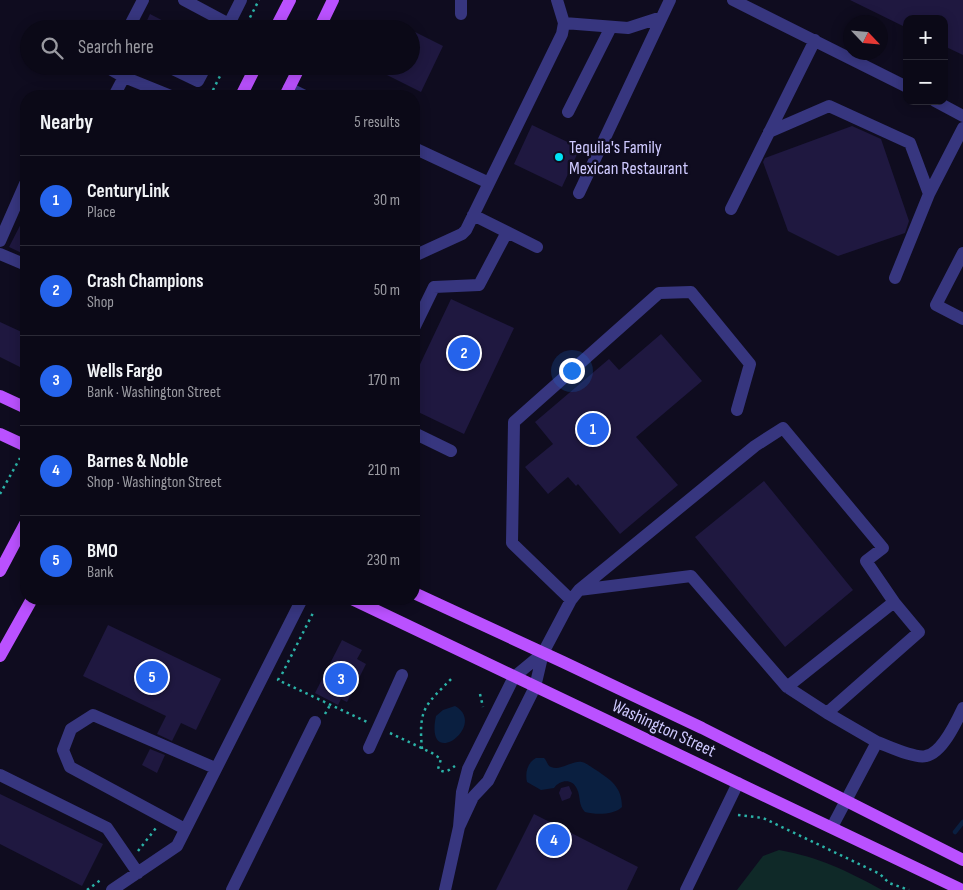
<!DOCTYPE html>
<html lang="en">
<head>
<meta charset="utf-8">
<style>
  :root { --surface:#0b0917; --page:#191724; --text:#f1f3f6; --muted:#9a9aa1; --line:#2b2a36; --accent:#2563eb }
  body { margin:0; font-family:"Sofia Sans Condensed",sans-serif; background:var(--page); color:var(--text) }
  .controls { position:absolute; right:15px; top:15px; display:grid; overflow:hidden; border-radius:10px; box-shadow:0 2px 12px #0003 }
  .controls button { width:45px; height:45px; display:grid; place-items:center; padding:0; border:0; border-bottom:1px solid var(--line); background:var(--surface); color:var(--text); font:25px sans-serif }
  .compass { position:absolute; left:843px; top:15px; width:45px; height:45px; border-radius:50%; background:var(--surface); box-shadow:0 2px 12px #0003; rotate:116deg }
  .you { position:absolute; left:571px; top:370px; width:18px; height:18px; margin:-12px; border:4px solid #fff; border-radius:50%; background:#1a73e8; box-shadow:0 0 0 8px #1a73e833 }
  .badge { display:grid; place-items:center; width:32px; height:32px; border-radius:50%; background:var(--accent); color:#fff; font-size:16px; font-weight:700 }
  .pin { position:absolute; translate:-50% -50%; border:2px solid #fff; box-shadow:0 1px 5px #0006 }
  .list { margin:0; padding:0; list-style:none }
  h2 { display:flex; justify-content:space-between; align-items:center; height:65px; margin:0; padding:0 20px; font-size:21px }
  h2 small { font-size:16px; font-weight:400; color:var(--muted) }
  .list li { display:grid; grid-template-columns:32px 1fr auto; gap:15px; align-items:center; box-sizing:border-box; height:90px; padding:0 20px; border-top:1px solid var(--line) }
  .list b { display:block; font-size:19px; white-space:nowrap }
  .list p { margin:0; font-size:16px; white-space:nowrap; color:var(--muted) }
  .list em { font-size:16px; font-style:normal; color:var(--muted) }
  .icon { flex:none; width:28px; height:28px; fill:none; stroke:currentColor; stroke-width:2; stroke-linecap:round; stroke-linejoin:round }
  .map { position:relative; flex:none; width:963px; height:890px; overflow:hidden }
  .search { position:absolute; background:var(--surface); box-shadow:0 2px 12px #0003; left:20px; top:20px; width:400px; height:55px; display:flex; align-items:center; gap:12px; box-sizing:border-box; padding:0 18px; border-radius:28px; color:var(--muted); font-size:19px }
  .panel { position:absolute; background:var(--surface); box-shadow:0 2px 12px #0003; left:20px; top:90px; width:400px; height:515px; border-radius:20px }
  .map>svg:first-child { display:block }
  .green { fill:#0f2928 }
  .water { fill:#0a1f40 }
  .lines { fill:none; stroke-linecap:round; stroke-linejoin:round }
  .stream { stroke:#0a1f40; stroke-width:4.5 }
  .building { fill:#1f1840 }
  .path { stroke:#2bb2a7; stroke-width:2.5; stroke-dasharray:2.5 4; stroke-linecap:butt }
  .minor { stroke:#37367f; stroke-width:12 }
  .major { stroke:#ba51ff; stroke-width:12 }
  .poi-dot { fill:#00e2f5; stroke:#0f0c1f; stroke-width:2 }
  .labels { text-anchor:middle; stroke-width:5; stroke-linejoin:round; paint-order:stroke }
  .poi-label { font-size:18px; fill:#cfcaff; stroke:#0f0c1f; text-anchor:start }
  .street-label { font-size:18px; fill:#cfcaff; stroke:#0f0c1f }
</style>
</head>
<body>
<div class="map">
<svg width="963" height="890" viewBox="0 0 963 890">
  <rect width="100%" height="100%" fill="#0f0c1f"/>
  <!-- green -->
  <path class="green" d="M 779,850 C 819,857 847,871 882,890 L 737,890 L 763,856 Z"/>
  <!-- water -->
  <path class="water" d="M 455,706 C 489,725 424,773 436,716 L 443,710 Z
    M 536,758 L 544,758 C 547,760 547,766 551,767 C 562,771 572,760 582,762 C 587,763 592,768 596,770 C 611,780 622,787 622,807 C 614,815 596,815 585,812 C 578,805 581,797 577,789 C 572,778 560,780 554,788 L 541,790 L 527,782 C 525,773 527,763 536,758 Z"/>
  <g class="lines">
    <!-- stream -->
    <path class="stream" d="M 955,832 L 963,822"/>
  </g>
  <!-- building -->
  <path class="building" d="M 850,0 L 963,0 L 963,55 L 944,46 L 944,19 L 907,19 L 907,28 Z
    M 150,14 L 179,29 L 143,29 Z
    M 411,30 L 443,46 L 421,92 L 369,66 L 411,66 Z
    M 532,125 L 580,148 L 562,187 L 514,164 Z
    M 852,126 L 881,139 L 909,221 L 905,233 L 838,256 L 788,231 L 763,162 L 765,158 Z
    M 26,214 L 26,255 L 9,247 Z
    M 451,299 L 514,328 L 464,434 L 414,410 L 414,377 Z
    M 0,322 L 26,334 L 26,370 L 0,357 Z
    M 661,334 L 702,381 L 636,437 L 678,485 L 620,534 L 578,484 L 576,486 L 568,477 L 548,494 L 525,467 L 553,444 L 535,422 L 609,359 L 619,370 Z
    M 764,481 L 853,590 L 785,647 L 695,537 Z
    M 108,625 L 221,679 L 196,730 L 181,723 L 172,741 L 157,734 L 166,716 L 83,676 Z
    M 342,640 L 362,650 L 357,659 L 366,664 L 347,702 L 341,699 L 338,705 L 315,693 Z
    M 150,749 L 165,755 L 157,773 L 142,765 Z
    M 569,786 L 572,793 L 570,798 L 562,801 L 559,793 L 561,788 Z
    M 0,794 L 103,844 L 82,886 L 0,844 Z
    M 534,814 L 638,867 L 627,890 L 496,890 Z"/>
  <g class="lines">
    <!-- path -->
    <path class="path" d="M 244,29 L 259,0
      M 210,96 L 225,66
      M 0,494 L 20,458
      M 282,674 L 313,613
      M 279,678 L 278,680 L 367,722
      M 480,694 L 483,707
      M 325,714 L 330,705
      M 390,733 L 432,753 L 441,759 L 438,769 C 445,774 449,770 455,766
      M 422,749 C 418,707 426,705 453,677
      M 738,815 L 763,818 L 880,874 L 889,883 L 909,890
      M 138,851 L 156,828
      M 87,890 L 102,879"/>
    <!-- minor -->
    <path class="minor" d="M 184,0 L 229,24 L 241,0
      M 461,0 L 461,14
      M 733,0 L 907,87
      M 564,23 L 628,28 L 662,17
      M 128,29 L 143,0
      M 105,66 L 124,77 L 114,96
      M 171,66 L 173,69 L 198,81 L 206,66
      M 124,77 L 171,96
      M 289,88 L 305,96
      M 935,101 L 963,116
      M 568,112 L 611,27
      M 769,132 L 829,106 L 910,143 L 929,194 L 963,128
      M 414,148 L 489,183
      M 579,193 L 670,0
      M 731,209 L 815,40
      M 473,215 L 537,247
      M 0,241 L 25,184
      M 963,253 L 936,305 L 963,319
      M 0,254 L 26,265
      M 414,256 L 462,234 L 466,230 L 562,34 L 564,23 L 557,0
      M 895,278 L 929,194
      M 414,328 L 434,287 L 479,285 L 507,232
      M 414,433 L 451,451
      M 579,590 L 691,576 L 787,687
      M 571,600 L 512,543 L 514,422 L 659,293 L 691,292 L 750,364 L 737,410
      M 827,713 L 877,742 L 832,827
      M 877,742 C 888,746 915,759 926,756 C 942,753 956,723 963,708
      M 369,748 L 402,675
      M 0,775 L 107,828 L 138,873
      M 459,827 L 473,797 L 488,781 L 535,687 L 543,653 L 571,600 L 579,590 L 755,446 L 783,428 L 883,548 L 866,561 L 894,602 L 787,687 L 827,713 L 919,632 L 894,602
      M 185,829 L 70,767 L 63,750 L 71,729 L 93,715 L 215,768
      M 112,890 L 177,846 L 302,599
      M 232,890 L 315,722
      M 445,890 L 459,827 L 462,792 L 468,769 L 514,677 L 543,653
      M 686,890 L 738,783"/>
    <!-- major -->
    <path class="major" d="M 275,29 L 290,0
      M 319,29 L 333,0
      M 241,96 L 256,66
      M 285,96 L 300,66
      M 0,396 L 26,408
      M 0,434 L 26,446
      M 0,571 L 26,522
      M 414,593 L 563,662 L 702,728 L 963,860
      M 352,599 L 962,890
      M 0,656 L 32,599"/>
  </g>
  <!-- markers -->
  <circle class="poi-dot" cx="559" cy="157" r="5"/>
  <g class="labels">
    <!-- poi labels -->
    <g class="poi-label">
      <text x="569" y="153">Tequila's Family<tspan x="569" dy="21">Mexican Restaurant</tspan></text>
    </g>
    <!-- street labels -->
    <g class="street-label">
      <text transform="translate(664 728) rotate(25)" y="6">Washington Street</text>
    </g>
  </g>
</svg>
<div class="controls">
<button>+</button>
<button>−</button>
</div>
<svg class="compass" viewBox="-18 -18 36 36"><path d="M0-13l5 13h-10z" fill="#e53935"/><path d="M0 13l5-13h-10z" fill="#9a9aa1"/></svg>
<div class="you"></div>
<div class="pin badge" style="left:593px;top:429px">1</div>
<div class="pin badge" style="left:464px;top:353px">2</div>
<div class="pin badge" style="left:341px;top:679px">3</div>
<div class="pin badge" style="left:554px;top:840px">4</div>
<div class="pin badge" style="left:152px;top:677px">5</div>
<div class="search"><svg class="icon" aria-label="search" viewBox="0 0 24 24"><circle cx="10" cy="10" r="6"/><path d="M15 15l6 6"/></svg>Search here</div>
<section class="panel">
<h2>Nearby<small>5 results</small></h2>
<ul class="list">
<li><span class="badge">1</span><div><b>CenturyLink</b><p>Place</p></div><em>30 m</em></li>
<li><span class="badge">2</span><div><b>Crash Champions</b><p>Shop</p></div><em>50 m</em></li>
<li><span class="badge">3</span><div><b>Wells Fargo</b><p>Bank · Washington Street</p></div><em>170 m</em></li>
<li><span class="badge">4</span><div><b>Barnes &amp; Noble</b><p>Shop · Washington Street</p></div><em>210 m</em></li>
<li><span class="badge">5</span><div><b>BMO</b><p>Bank</p></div><em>230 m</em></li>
</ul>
</section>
</div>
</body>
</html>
